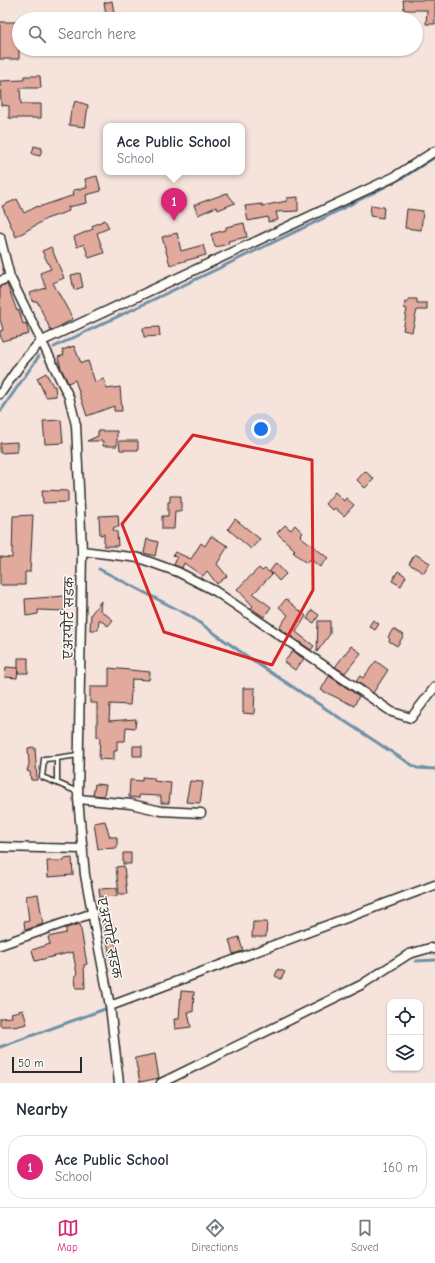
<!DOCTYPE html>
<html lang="en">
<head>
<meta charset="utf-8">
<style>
  :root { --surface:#fff; --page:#f6f6f7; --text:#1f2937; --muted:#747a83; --line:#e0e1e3; --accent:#db2777 }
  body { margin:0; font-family:"Comic Neue","Playpen Sans Deva",sans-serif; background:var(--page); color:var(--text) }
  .controls { position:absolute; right:12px; bottom:12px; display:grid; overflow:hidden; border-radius:8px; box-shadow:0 1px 3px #0004 }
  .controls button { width:36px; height:36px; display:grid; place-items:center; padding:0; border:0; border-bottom:1px solid var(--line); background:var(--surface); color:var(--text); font:20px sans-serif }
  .scale { position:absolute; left:12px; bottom:10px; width:70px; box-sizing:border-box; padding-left:4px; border:2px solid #2b2b2b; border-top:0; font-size:11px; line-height:14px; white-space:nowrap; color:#2b2b2b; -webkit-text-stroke:3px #fdfcf7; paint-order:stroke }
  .you { position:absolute; left:261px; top:429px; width:14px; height:14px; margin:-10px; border:3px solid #fff; border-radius:50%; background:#1a73e8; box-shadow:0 0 0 6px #1a73e833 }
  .badge { display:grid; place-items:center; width:26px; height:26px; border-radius:50%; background:var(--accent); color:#fff; font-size:13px; font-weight:700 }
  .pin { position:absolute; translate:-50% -33px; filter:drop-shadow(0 1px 2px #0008) }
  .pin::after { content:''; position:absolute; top:21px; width:14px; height:12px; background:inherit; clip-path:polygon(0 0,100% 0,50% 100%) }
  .popup { position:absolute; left:103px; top:123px; width:142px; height:52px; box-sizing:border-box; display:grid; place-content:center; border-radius:8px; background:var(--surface); filter:drop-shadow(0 1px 3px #0005); font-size:13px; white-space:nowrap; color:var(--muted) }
  .popup b { font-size:15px; color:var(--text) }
  .popup::after { content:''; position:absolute; left:50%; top:100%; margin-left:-8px; border:8px solid transparent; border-top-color:var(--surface) }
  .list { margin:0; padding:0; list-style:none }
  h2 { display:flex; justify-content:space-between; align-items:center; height:52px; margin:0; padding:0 16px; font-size:17px }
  h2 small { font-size:13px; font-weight:400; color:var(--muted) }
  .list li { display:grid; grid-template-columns:26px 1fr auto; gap:12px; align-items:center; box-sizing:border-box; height:64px; margin:0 8px 8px; padding:0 8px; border:1px solid var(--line); border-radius:16px }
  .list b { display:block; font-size:15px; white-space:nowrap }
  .list p { margin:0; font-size:13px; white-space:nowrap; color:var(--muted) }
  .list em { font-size:13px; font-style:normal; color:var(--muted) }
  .icon { flex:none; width:22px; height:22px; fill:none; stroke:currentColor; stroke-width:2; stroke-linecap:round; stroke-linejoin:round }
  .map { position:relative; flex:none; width:435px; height:1083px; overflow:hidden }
  .search { position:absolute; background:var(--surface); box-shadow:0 1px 3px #0004; left:12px; right:12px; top:12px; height:44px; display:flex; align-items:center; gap:10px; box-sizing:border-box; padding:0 14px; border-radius:22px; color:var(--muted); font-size:15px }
  .sheet { height:124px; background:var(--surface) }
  nav { display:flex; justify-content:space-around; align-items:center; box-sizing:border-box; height:56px; border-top:1px solid var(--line); background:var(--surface); font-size:11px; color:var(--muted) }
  nav a { display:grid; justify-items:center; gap:2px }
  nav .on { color:var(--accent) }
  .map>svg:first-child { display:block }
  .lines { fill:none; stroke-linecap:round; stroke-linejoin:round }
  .stream { stroke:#6e91a8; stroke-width:3 }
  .building { fill:#e2a99d; stroke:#2b2b2b }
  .service-casing { stroke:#2b2b2b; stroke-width:7 }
  .minor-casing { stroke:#2b2b2b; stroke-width:11 }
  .service { stroke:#fdfcf7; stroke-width:4 }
  .minor { stroke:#fdfcf7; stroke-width:8 }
  .marked { fill:none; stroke:#d62828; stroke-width:3; stroke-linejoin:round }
  .labels { text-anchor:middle; stroke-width:3; stroke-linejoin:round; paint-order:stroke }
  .street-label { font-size:12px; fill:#2b2b2b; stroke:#fdfcf7 }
</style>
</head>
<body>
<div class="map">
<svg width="435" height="1083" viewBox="0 0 435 1083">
  <rect width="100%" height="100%" fill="#f5e3dc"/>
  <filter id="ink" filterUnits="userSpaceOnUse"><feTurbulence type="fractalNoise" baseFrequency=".025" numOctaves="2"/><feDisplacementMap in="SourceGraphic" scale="8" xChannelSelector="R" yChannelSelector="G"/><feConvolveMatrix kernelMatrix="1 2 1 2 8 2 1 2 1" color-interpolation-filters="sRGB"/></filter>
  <g filter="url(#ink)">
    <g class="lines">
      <!-- stream -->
      <path class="stream" d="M 54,347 L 320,220 L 404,177 L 435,157
        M 0,412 L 39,356
        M 99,569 L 190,616 L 255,662 L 396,755 L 417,768 L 435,769
        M 416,961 L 435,960
        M 0,1047 L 105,1009"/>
    </g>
    <!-- building -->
    <path class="building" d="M 403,0 L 435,0 L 435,24 L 426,24 L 427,10 L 404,10 Z
      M 112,1 L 115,19 L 107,19 L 104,3 Z
      M 0,22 L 19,22 L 19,59 L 0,59 Z
      M 24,76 L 40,76 L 41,88 L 20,88 L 21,104 L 41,104 L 41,118 L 9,118 L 9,106 L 1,105 L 0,81 L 24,80 Z
      M 75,101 L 88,105 L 85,127 L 69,125 L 71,110 L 72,111 Z
      M 34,146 L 42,148 L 40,156 L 32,154 Z
      M 97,176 L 101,191 L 86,195 L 87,203 L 68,207 L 69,211 L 46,219 L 16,237 L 2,206 L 17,199 L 24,213 L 38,206 L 39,207 L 74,195 L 73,190 L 87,188 L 85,179 Z
      M 227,193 L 235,203 L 218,210 L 216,207 L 198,215 L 194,205 Z
      M 298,197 L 298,211 L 276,212 L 278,220 L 268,222 L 268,217 L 248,221 L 245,206 L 262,204 L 262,206 L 287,201 L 287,198 Z
      M 371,205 L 384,207 L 383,218 L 370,216 Z
      M 407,209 L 423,211 L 421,230 L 405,228 Z
      M 105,220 L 109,228 L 97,233 L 104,253 L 89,258 L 84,244 L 77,247 L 74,237 L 93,229 L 92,226 Z
      M 244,223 L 247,237 L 228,241 L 229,244 L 215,247 L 211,234 L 226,230 L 226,227 Z
      M 177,233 L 181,251 L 203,245 L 206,255 L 170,265 L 162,237 Z
      M 51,247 L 64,278 L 53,283 L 73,319 L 51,331 L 37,301 L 33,302 L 30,293 L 46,288 L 40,273 L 51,269 L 42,251 Z
      M 80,273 L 83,287 L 74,290 L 71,275 Z
      M 7,284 L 17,311 L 19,310 L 23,324 L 26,323 L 29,334 L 2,341 L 0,334 L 0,331 L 3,330 L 0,319 L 0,286 Z
      M 408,299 L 417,299 L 417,303 L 427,303 L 427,310 L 417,310 L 412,332 L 403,330 L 407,309 L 404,308 L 405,302 L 408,302 Z
      M 159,327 L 160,336 L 144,337 L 143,328 Z
      M 74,346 L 81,363 L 88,361 L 95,382 L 104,379 L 107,389 L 120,387 L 122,411 L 114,411 L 114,406 L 87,416 L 75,380 L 68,383 L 61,368 L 58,357 L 64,355 L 62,350 Z
      M 46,373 L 53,386 L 55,386 L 56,396 L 46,397 L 37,378 Z
      M 61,420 L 63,443 L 45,444 L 43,421 Z
      M 98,431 L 117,431 L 117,446 L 103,446 L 103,441 L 87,441 L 98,436 Z
      M 119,441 L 138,441 L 138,450 L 120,450 Z
      M 17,442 L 17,452 L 0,453 L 0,443 Z
      M 365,471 L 374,479 L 365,488 L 357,480 Z
      M 42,490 L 68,491 L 68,502 L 43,503 Z
      M 335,492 L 344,501 L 346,498 L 354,505 L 344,516 L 335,508 L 333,510 L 325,504 Z
      M 170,496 L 181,496 L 181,511 L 175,511 L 174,529 L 162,529 L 162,516 L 168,516 L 168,502 L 170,502 Z
      M 33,515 L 30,572 L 25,572 L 25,585 L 0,585 L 0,557 L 12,558 L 13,516 Z
      M 118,515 L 119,527 L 114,527 L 113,530 L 117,532 L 118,546 L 104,546 L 104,534 L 100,535 L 99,516 Z
      M 235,519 L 260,539 L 251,549 L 228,529 Z
      M 285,525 L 291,530 L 295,525 L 303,533 L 300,536 L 328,558 L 320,567 L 310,559 L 307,563 L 302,560 L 293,552 L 295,550 L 277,533 Z
      M 211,536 L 228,546 L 217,564 L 227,576 L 217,584 L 207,571 L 203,576 L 184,563 L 182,568 L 174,565 L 177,558 L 173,555 L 175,552 L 191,559 L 201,543 L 205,546 Z
      M 147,539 L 158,542 L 155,556 L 144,553 Z
      M 415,554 L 430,563 L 424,573 L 409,564 Z
      M 276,563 L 286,574 L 279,581 L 270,571 Z
      M 259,568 L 262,571 L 265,569 L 272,574 L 253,594 L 271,607 L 264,617 L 251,608 L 253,606 L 237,589 Z
      M 398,571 L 406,576 L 401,586 L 392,581 Z
      M 65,596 L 65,611 L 38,610 L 38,614 L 26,616 L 25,599 Z
      M 286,599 L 306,616 L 296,632 L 314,646 L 311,650 L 279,628 L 288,615 L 279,607 Z
      M 101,601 L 100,610 L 113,620 L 108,626 L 99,619 L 98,630 L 90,630 L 91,614 Z
      M 312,610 L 319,615 L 314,623 L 307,619 Z
      M 373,620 L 379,624 L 375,630 L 369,626 Z
      M 318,621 L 330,621 L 330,634 L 317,652 Z
      M 393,629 L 404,635 L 397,646 L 389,641 L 390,639 L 388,637 Z
      M 351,646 L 361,653 L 345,673 L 335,667 Z
      M 293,651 L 304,659 L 295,670 L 284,662 Z
      M 18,658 L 28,658 L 28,673 L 18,673 Z
      M 376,661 L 388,670 L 373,693 L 356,681 L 360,676 L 363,678 Z
      M 6,667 L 18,668 L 17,678 L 5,677 Z
      M 109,668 L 150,672 L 149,680 L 132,679 L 130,705 L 110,704 L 109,721 L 136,719 L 135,728 L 126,727 L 125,741 L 117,741 L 117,751 L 114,751 L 114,760 L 99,759 L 100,737 L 97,737 L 97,703 L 90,703 L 90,687 L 109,687 Z
      M 329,676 L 359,696 L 354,706 L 321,690 Z
      M 243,688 L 255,688 L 254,714 L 243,713 Z
      M 133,746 L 142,746 L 142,756 L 133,756 Z
      M 33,747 L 35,748 L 37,780 L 31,780 L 30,772 L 27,771 L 29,764 L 28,748 Z
      M 142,777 L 154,778 L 154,781 L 171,783 L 169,803 L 161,803 L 161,796 L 139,795 L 139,798 L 129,797 L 130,780 L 142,781 Z
      M 190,781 L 203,782 L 200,803 L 186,802 Z
      M 95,784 L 106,785 L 104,796 L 93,795 Z
      M 105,821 L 110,837 L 117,837 L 117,848 L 98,849 L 94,823 Z
      M 123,853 L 131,853 L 131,864 L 123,864 Z
      M 72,858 L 73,875 L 48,877 L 47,861 L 64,861 L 64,859 Z
      M 124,866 L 127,894 L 119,894 L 116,867 Z
      M 117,888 L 117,896 L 100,897 L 99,889 Z
      M 38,894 L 43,924 L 25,930 L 24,922 L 29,921 L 26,896 Z
      M 253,922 L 267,922 L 266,937 L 252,937 Z
      M 80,924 L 87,964 L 84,965 L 85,988 L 76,988 L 75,975 L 77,975 L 73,952 L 35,961 L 32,950 L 50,944 L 48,937 L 66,933 L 66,928 Z
      M 104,924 L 113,924 L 118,957 L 110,959 L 106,933 L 104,933 Z
      M 239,937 L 243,951 L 233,954 L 229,940 Z
      M 278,969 L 285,972 L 281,979 L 275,976 Z
      M 181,991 L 194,992 L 193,1012 L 188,1012 L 191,1027 L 175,1029 L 174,1019 L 179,1019 Z
      M 23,1010 L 27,1024 L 14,1027 L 14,1026 L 0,1026 L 0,1018 L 12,1017 L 11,1013 Z
      M 155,1054 L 159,1078 L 140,1082 L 135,1058 Z"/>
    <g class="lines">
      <!-- service casing -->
      <g class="service-casing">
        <path id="service" d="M 57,783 L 42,777 L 44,759 L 57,758
          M 78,792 L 57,783 L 57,758 L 78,755"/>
      </g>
      <!-- minor casing -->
      <g class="minor-casing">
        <path id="minor" d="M 0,237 L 10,277 L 69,397 L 76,425 L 82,551 L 78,799 L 85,875 L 110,1006 L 119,1083
          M 0,281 L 10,277
          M 0,394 L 23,361 L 40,342 L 394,177 L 435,151
          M 82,551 L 139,558 L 178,572 L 215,591 L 392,712 L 411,718 L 435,687
          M 78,799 L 131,804 L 161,811 L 201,813
          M 0,847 L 83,849
          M 0,945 L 93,913
          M 110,1006 L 435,885
          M 161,1083 L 361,985 L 409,954 L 430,948 L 435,949"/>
      </g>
      <!-- service -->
      <use href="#service" class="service"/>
      <!-- minor -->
      <use href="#minor" class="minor"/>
    </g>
  </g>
  <!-- marked area -->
  <path class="marked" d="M 193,435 L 312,460 L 313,590 L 272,665 L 164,632 L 122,524 Z"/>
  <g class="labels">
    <!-- street labels -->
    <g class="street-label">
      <text transform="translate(69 618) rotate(-89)" y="4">एअरपोर्ट सडक</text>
      <text transform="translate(109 938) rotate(79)" y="4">एअरपोर्ट सडक</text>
    </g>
  </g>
</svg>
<div class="controls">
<button><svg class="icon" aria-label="locate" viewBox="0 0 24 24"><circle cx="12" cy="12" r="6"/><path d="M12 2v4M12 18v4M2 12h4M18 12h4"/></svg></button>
<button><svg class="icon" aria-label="layers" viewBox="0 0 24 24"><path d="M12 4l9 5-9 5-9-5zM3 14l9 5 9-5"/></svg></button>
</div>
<div class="scale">50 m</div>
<div class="you"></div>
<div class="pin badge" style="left:174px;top:221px">1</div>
<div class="popup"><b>Ace Public School</b>School</div>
<div class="search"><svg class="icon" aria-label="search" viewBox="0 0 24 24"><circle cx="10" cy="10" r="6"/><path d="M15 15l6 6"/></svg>Search here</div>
</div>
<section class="sheet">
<h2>Nearby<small></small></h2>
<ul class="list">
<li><span class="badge">1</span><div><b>Ace Public School</b><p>School</p></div><em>160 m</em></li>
</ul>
</section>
<nav>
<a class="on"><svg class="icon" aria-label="map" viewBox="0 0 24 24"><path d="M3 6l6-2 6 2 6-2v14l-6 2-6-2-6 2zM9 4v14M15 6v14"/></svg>Map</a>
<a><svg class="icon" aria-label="directions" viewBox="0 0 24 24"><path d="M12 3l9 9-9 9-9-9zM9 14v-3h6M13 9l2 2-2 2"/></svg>Directions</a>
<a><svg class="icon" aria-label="saved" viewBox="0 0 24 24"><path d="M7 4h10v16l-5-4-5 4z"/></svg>Saved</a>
</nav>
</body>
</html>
